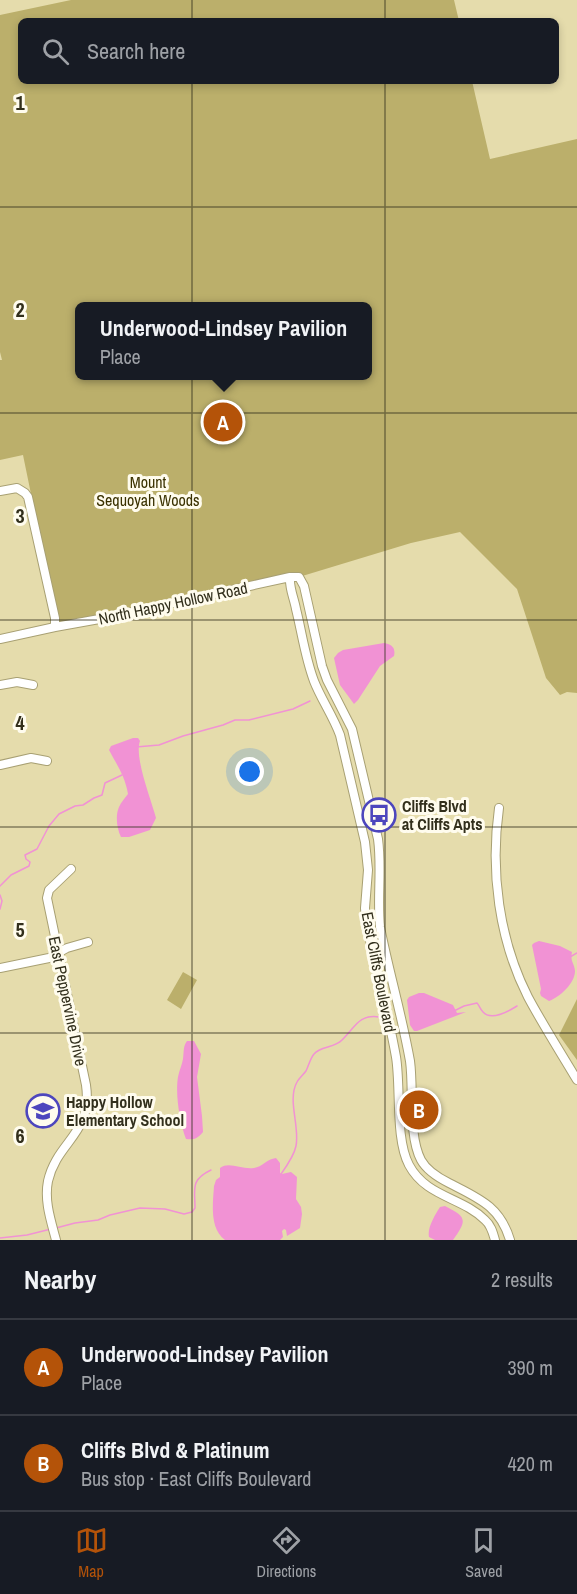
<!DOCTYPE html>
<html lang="en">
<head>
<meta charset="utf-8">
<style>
  :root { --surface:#171b24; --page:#242831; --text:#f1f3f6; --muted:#9ea1a6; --line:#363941; --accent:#b45309 }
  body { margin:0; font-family:"Archivo Narrow",sans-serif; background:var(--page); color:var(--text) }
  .you { position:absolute; left:250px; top:772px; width:21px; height:21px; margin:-15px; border:4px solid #fff; border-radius:50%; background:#1a73e8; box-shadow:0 0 0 9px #1a73e833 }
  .badge { display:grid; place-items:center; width:39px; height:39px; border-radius:50%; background:var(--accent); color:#fff; font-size:20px; font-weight:700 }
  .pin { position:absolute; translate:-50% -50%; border:3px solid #fff; box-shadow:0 2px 6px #0006 }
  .popup { position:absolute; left:75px; top:302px; width:297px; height:78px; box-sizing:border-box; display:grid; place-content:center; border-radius:9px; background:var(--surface); filter:drop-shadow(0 2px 4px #0005); font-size:20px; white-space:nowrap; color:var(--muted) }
  .popup b { font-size:22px; color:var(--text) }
  .popup::after { content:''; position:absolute; left:50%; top:100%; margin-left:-12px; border:12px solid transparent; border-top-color:var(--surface) }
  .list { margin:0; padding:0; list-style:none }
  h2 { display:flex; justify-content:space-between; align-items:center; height:78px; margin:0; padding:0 24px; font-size:26px }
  h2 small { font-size:20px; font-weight:400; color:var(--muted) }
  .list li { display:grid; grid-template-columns:39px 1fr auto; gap:18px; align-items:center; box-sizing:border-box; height:96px; padding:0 24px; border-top:2px solid var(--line) }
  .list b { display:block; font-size:22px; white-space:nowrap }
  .list p { margin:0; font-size:20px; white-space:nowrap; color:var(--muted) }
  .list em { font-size:20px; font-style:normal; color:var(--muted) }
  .icon { flex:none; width:33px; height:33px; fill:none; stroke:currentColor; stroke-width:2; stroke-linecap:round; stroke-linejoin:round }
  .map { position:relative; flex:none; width:577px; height:1240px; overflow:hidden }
  .search { position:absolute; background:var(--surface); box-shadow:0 3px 9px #0003; left:18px; right:18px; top:18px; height:66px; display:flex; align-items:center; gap:15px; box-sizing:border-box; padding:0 21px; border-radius:9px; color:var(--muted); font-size:22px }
  .sheet { height:270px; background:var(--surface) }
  nav { display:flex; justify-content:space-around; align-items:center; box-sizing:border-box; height:84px; border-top:2px solid var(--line); background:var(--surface); font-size:16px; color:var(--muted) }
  nav a { display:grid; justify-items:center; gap:3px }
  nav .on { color:var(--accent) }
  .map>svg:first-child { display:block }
  .green { fill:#bbaf6b; fill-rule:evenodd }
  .water { fill:#f192d4 }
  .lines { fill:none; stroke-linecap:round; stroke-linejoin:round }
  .stream { stroke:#f192d4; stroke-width:1.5 }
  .minor-casing { stroke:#a8a073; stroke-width:10 }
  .minor { stroke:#fff; stroke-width:8 }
  .grid { fill:none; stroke:#322f1c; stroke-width:1.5; stroke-opacity:0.55 }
  .labels { text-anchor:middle; stroke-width:6; stroke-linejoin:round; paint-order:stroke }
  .park-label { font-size:16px; fill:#3a3100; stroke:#fffcee }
  .street-label { font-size:16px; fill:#322f1c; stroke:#fffcee }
  .poi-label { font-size:16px; font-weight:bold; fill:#322f1c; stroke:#fffcee; text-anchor:start }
  .grid-label { font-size:20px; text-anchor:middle; font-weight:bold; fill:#322f1c; stroke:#fffcee; stroke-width:6; stroke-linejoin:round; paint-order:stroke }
</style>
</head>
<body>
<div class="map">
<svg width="577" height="1240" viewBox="0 0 577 1240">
  <rect width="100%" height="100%" fill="#e5dcac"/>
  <!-- green -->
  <path class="green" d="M 71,0 L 454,0 L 459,21 L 21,21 L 21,81 L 472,81 L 490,159 L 577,139 L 577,693 L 567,692 L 560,695 L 546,678 L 517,589 L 460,532 L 411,543 L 299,577 L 55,627 L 28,497 L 31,494 L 23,455 L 0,460 L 0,360 L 2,360 L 0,352 L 0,15 ZM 79,306 L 367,306 L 367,376 L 79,376 Z
    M 183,972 L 197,980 L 181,1009 L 167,1000 Z
    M 577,999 L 577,1060 L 559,1035 Z"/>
  <!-- water -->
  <path class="water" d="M 384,643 C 391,644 396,647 394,656 L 380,666 L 358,700 L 354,704 L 340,685 L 334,658 L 338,653 L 343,650 Z
    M 133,738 L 138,738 L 140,741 C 134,757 151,799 156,818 L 150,830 L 129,837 L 121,837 C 117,829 115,816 119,807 C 121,802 125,798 128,794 C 125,776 117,765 109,750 L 111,746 Z
    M 539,941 L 560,946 L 572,952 C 570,962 574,962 575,971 C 575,983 560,997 549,1001 L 541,996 L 540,993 L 541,989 L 532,945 L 534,943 Z
    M 419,993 L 424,993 L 453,1005 L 457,1013 L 466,1012 L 417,1031 L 414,1031 L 410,1025 L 407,1000 L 409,997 Z
    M 187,1041 L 194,1041 L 201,1054 L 197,1077 L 202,1116 L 203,1132 C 197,1139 194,1140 186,1139 C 180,1123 175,1095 178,1077 C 179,1071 182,1065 183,1059 C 184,1052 183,1046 187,1041 Z
    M 276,1158 L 280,1163 L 280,1173 L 282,1174 L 291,1172 L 297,1177 L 296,1199 L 301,1207 L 302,1214 L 300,1228 L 287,1236 L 286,1230 L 284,1229 L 282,1231 L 283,1237 L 280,1240 L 225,1240 C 209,1228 213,1203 214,1186 L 216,1180 L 220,1177 L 220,1168 C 229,1161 242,1170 254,1168 C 262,1167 267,1159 276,1158 Z
    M 445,1206 C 466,1217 468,1219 453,1240 L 435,1240 L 429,1237 C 427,1228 435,1215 440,1207 Z"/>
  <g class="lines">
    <!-- stream -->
    <path class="stream" d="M 136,747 L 159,745 L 183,736 L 223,725 L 235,720 L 249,720 L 293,709 L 310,701
      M 0,886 L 11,875 L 29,866 L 30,862 L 26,859 L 25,855 L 37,849 L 49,826 L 59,814 L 75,806 L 83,805 L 94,798 L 102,795 L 105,783 L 122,775
      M 0,895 L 2,901 L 0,909
      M 570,957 L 577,953
      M 454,1011 L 464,1006 L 477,1003 C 479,1005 480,1009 483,1012 C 491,1021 509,1011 517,1006
      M 281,1174 C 286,1167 294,1156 296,1146 C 300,1126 287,1100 297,1082 C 299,1078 303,1075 306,1071 C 309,1065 310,1059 314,1054 C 320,1046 335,1048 342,1040 C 355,1028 358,1014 379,1017
      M 56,1228 L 75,1223 L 98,1220 L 110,1215 L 140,1208 L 165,1209 L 184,1214 L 192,1212 L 195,1208 C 195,1189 190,1180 211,1170
      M 0,1238 L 27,1235 L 51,1229"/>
    <!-- minor casing -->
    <g class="minor-casing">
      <path id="minor" d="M 0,491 L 17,488 L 25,493 L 28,497 L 55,618 L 55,627
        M 290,577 C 289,588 294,598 296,609 C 302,633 305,657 314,681 C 321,699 333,716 340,735 L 365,842 L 368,870 L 365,908 L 366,923 C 376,968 388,1012 396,1057 C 401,1087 395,1139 409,1165 C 426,1197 462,1197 485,1220 C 491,1225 493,1233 495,1240
        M 0,639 L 55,627 L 105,618 L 290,577 L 299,577 L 304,586 L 322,666 L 327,680 L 352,729 L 378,839 C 382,869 377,898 380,927 C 389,972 402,1016 410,1061 C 414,1090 408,1135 421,1160 C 427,1171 439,1178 449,1183 C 478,1198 500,1206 510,1240
        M 0,685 L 17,682 L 33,685
        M 0,765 L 31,758 L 47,761
        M 499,808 C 490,871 499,940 528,997 C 543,1025 561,1053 577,1080
        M 0,968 L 49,958 L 67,948 L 88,942
        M 56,1240 C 51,1221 44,1201 48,1181 C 57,1141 93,1134 86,1085 L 47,898 L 49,890 L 71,869"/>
    </g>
    <!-- minor -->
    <use href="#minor" class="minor"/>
  </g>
  <!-- grid -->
  <path class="grid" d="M 192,0 L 192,21M 385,0 L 385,21M 192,81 L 192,1240M 385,81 L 385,1240M 0,207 L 577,207M 0,413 L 577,413M 0,620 L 577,620M 0,827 L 577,827M 0,1033 L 577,1033"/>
  <!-- icons -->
  <defs>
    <g id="bus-ring" transform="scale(1.725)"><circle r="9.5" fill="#fffcee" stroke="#4d46bd" stroke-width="1.5"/><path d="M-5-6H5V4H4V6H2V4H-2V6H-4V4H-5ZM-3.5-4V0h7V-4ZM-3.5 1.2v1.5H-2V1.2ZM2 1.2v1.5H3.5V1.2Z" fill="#4d46bd"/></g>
    <g id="school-ring" transform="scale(1.725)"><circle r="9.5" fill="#fffcee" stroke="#4d46bd" stroke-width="1.5"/><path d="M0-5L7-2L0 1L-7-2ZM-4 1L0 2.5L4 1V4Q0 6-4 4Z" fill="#4d46bd"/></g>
  </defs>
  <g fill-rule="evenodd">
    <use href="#bus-ring" x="379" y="815"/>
    <use href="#school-ring" x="43" y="1111"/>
  </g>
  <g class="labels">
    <!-- park labels -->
    <g class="park-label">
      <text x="148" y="488">Mount<tspan x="148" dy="18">Sequoyah Woods</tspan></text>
    </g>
    <!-- street labels -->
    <g class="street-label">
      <text transform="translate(173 603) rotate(-12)" y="6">North Happy Hollow Road</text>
      <text transform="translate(379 972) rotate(79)" y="6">East Cliffs Boulevard</text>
      <text transform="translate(68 1001) rotate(78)" y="6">East Peppervine Drive</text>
    </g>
    <!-- poi labels -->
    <g class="poi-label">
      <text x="402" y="812">Cliffs Blvd<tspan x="402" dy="18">at Cliffs Apts</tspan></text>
      <text x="66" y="1108">Happy Hollow<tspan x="66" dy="18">Elementary School</tspan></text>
    </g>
  </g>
  <g class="grid-label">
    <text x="20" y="110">1</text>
    <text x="20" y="317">2</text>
    <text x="20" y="523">3</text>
    <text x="20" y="730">4</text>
    <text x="20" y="937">5</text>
    <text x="20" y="1143">6</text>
  </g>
</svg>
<div class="you"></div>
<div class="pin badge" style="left:223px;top:422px">A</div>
<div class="popup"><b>Underwood-Lindsey Pavilion</b>Place</div>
<div class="pin badge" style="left:419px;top:1110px">B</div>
<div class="search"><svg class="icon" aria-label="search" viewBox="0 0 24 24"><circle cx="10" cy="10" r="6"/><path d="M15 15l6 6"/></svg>Search here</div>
</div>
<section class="sheet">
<h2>Nearby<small>2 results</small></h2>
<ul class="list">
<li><span class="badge">A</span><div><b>Underwood-Lindsey Pavilion</b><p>Place</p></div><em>390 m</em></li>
<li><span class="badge">B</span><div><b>Cliffs Blvd &amp; Platinum</b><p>Bus stop · East Cliffs Boulevard</p></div><em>420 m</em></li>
</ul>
</section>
<nav>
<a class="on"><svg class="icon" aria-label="map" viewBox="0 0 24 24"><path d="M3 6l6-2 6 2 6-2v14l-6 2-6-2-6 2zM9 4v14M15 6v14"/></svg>Map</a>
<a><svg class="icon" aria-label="directions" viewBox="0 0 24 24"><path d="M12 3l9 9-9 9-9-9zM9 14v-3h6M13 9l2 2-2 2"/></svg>Directions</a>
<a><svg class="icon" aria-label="saved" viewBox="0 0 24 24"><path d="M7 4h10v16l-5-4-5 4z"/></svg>Saved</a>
</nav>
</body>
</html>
